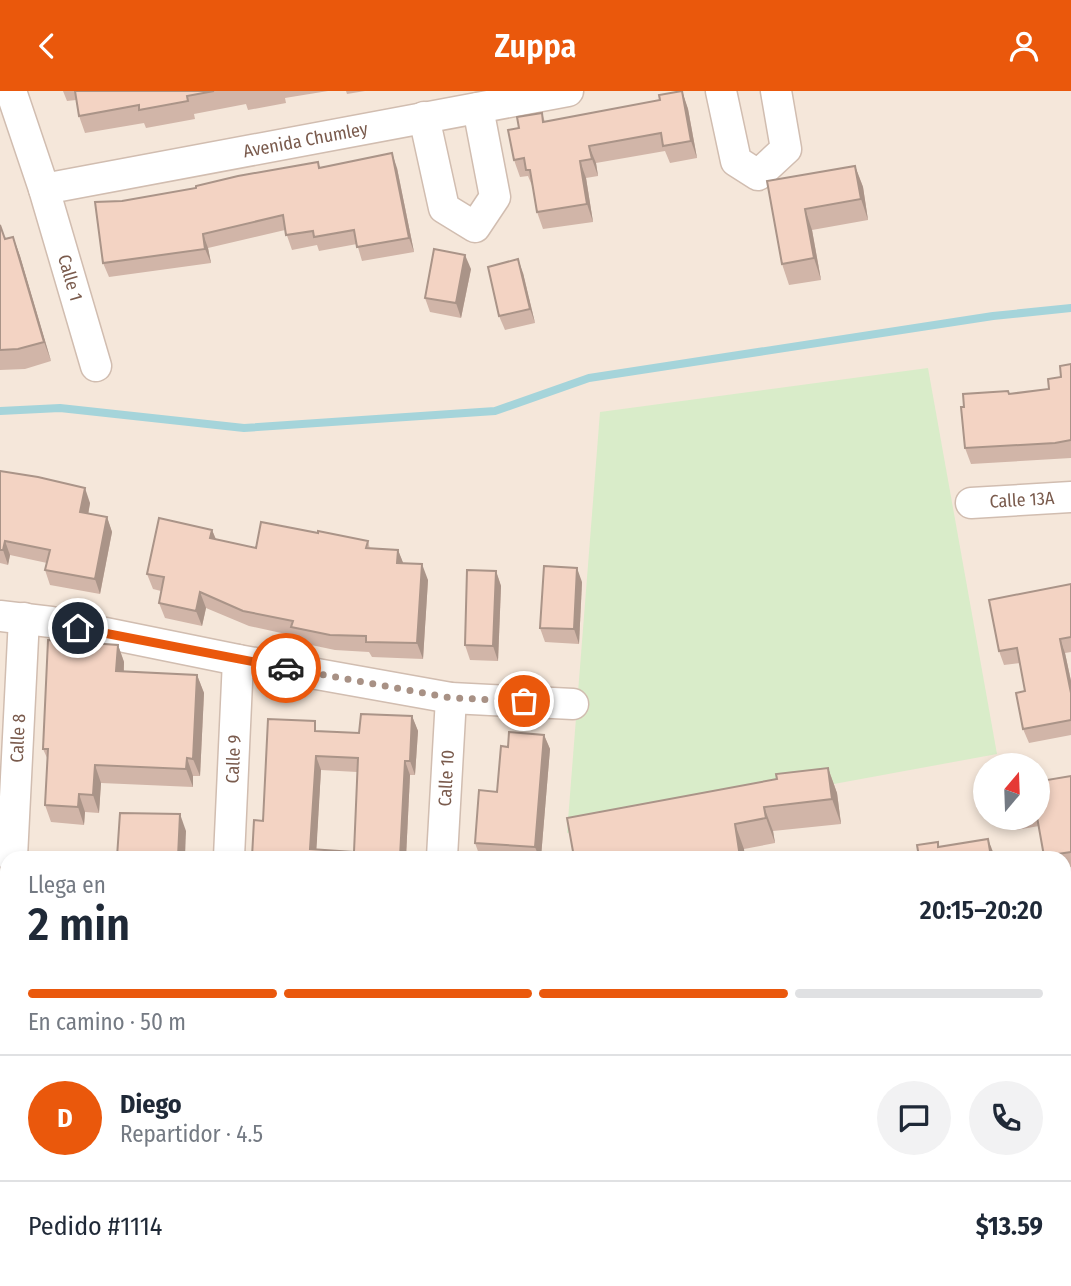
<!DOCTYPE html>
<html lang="es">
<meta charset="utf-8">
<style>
:root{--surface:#fff;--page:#f2f2f3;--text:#1f2937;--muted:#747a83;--line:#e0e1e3;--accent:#ea580c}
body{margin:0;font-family:"Fira Sans Condensed",sans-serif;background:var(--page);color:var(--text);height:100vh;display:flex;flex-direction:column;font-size:26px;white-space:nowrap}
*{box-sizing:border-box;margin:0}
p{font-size:23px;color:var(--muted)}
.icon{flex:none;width:38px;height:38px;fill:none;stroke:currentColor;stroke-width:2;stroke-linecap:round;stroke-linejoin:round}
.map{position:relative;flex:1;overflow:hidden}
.panel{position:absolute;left:0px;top:760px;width:1071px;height:436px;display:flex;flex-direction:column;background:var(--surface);border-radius:21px 21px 0 0;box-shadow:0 4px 10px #0003}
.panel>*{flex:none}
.needle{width:46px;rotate:19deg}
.controls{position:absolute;left:973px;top:662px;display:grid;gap:14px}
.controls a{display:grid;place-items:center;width:77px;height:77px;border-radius:50%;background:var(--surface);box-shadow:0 4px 10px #0003;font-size:35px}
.pin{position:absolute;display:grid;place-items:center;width:60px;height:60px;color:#fff;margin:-30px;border:4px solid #fff;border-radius:50%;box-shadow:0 2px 7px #0007}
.courier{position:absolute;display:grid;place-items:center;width:70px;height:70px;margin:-35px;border:5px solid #ea580c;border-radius:50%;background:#fff;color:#222;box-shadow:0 2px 9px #0007}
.head em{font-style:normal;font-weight:600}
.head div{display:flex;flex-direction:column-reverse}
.head{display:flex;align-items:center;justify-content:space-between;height:119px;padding:0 28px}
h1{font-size:46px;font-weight:600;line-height:52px}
.bar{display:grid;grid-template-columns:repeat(4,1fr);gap:10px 7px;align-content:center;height:84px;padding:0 28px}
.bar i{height:9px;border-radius:5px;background:var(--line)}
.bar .current{background:var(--accent)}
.bar p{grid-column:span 4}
.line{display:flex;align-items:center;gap:18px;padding:0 28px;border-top:2px solid var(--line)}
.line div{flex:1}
.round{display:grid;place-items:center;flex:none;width:74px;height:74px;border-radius:37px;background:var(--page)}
header{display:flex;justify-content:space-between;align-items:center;height:91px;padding:0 28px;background:var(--accent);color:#fff;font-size:32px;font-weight:600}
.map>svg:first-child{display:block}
.residential{fill:#f5e7da;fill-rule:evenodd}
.green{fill:#d9ecc9}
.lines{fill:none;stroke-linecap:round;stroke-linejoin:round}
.stream{stroke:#a5d4da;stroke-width:8}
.minor-casing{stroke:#d1bdb0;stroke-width:33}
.minor{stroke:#fff;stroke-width:30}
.wall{fill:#d1b5a8;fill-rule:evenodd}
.shaded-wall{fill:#aa9488}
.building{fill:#f3d3c3;stroke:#aa9488;stroke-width:2;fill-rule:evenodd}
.done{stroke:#a89185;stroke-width:7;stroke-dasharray:0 12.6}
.route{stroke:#ea580c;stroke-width:9}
.labels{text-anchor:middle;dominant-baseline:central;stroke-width:7;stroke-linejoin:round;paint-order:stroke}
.street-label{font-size:18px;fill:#7a5b4d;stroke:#fffaf3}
</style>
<header><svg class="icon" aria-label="back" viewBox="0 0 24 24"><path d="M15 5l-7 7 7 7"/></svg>Zuppa<svg class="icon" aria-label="person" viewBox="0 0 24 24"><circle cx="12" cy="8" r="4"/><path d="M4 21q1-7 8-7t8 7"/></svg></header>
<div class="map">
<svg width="1071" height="1195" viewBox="0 0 1071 1195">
<rect width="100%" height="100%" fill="#fdf5ec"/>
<path class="residential" d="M0,0h1071v1195h-1071zM985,674h53v52h-53zM7,766h1057v422h-1057z"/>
<path class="green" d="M928,277l69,386 -430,79 33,-421z"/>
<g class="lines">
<path class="stream" d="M0,320l60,-3 184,20 251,-17 94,-33 404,-62 78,-8"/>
<g class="minor-casing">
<g id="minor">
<path id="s1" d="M11,0l33,98 52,177"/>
<path d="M721,0l15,70 22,14 28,-26 -10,-58"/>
<path d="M424,26l20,91 31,19 20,-30 -17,-89"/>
<path id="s2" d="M44,98l524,-98"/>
<path id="s3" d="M971,412l100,-6"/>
<path d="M0,525l51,6 187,38 213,38 122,6"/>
<path id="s4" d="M12,766l12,-239"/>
<path id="s5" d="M229,766l9,-197"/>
<path id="s6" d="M442,766l9,-159"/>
<path d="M1064,874l7,-1"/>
<path d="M0,989l7,-125"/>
<path d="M877,1190l1,5"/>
<path d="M208,1195l1,-7"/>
<path d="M418,1195l1,-7"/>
</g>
</g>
<use href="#minor" class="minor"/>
</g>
<g class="wall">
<path d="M63,0h265l-43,7 1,5 -38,7 -2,-6 -52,10 1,5 -49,9 -2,-5 -59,10 -6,-17 -3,-16 -9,1z"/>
<path d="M346,0h19l-18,3z"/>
<path d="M682,0l6,18 9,49 -27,5 -5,-12 -69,12 2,13 -12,2 7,44 -50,7 -6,-17 -4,-24 -5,-12 -8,1 -6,-17 5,-32 23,-15 3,9 115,-22z"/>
<path d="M318,71l2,6h77l17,84 -52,9 -5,-17 -38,7 -2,-6 -25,5 -7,-20 -77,18 3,15 -102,14 -6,-14 19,-62 74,-13z"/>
<path d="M855,75l8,21 5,33 -56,10 9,50 -32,5 -7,-21 -15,-83z"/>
<path d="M0,133l5,15 8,-2 7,19 31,105 -26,8 -25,1z"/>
<path d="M471,178l-10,49 -31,-6 -5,-14z"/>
<path d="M523,182l12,50 -30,7 -6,-14z"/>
<path d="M1071,273v94l-100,6 -6,-16 -1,-41 46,-13 39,-5 12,-12z"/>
<path d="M0,380l90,32 -2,11 19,3 5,15 -12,62 -50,-9 -5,-15 2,-7 -37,-8 -2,10 -8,-2z"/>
<path d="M212,439l4,9 40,9 62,-15 50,8 2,8 28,1 5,13 25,17 -5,79 -51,-2 -3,-5 -34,-2 -38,-8 -2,-6 -46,-10 -43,-18 -4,18 -37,-8 -6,-15 2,-12 -8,-2 -6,-15z"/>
<path d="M496,480l5,15 -3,75 -28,-1 -5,-15z"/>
<path d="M582,491l-3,62 -34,-2 -5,-14z"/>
<path d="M1071,493v68l-6,1 6,28v54l-42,8 -6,-14 2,-38 -5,-28 -16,2 -5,-14z"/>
<path d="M118,554l6,17v9l73,4 7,18 -4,83h-7v11l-92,-4 -2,30 -14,-1 -1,13 -33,-3 -6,-17 3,-45 -5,-11z"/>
<path d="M412,625l6,15 -3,44h-5l-4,82h-154l67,-126 40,2zM321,679l36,2 -3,80 -38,-3z"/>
<path d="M544,644l6,14 -9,108h-61l-5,-14 22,-51 11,-45z"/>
<path d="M828,677l9,25 4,31 -68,7 2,12 -31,6 -170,8z"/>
<path d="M1071,685v91l-7,1v-11h-20l-5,-31 -23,4 -5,-13h27z"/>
<path d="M1071,895v86l-6,1 -1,-4v-81z"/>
<path d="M1064,1143l7,8v44h-165l-1,-7h159z"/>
</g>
<g class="shaded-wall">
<path d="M682,0l6,18 9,49 -6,-17z"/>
<path d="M589,55l7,17 2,13 -6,-17z"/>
<path d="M392,62l5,15 17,84 -5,-14z"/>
<path d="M580,70l6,17 7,44 -6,-18z"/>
<path d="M855,75l8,21 5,33 -7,-21z"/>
<path d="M805,118l7,21 9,50 -7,-22z"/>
<path d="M203,143l5,14 3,15 -6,-14z"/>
<path d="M13,146l7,19 31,105 -7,-19z"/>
<path d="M465,164l6,14 -10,49 -5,-15z"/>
<path d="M518,168l5,14 12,50 -5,-14z"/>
<path d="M85,397l5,15 -4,24 -6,-15z"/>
<path d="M107,426l5,15 -12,62 -5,-15z"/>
<path d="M212,439l6,15 -8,-7z"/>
<path d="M5,450l5,14 -2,10 -5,-15z"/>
<path d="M398,459l6,15 -7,-2z"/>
<path d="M422,473l6,16 -5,79 -6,-16z"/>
<path d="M577,477l5,14 -3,62 -5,-15z"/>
<path d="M496,480l5,15 -3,75 -5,-15z"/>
<path d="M200,501l6,16 -4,18 -6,-15z"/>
<path d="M1060,548l5,14 6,28v12z"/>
<path d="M118,554l6,17 -1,26 -7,-17z"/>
<path d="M197,584l7,18 -4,83 -7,-17z"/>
<path d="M412,625l6,15 -3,44 -5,-14z"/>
<path d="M544,644l6,14 -9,108h-2l-4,-10z"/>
<path d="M316,665l5,14 -5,87 -6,-8z"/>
<path d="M187,667l6,18v11l-7,-18z"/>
<path d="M405,670l5,14 -4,82h-6z"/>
<path d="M95,674l6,18 -2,30 -6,-18z"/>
<path d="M828,677l9,25 4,31 -9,-25z"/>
<path d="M79,703l6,18 -1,13 -6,-18z"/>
<path d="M764,716l9,24 2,12 -9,-25z"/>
<path d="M180,723l6,17 -1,26h-7z"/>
<path d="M735,733l9,25 1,8h-5z"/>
<path d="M988,748l7,18h-4z"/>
<path d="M168,1188h5l2,7h-7z"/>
<path d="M386,1188h7l-1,7h-7z"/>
</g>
<g class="building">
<path d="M75,0h139l-27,5 1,5 -49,9v-5l-60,11z"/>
<path d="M682,0l9,50 -28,5 -2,-13 -72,13 3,13 -12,2 7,43 -50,8 -7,-42h-4l-2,-12 -10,2 -6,-30 11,-2 -2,-11 25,-4 1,9 117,-22 -1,-5z"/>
<path d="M392,62l17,85 -52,9 -3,-17 -40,7 -1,-6 -27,4 -3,-20 -80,19 2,15 -102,14 -8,-61 27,-1 74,-13v-2l42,-10 80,-14 1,6z"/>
<path d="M855,75l6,33 -56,10 9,49 -32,6 -15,-83z"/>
<path d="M0,134l5,14 8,-2 31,105 -26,7 -18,1z"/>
<path d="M434,158l31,6 -9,48 -31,-5z"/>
<path d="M518,168l12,50 -31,7 -11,-49z"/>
<path d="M1071,273v76l-16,3 -90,5 -4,-41h3l-1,-13 45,-3 1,3 40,-5 -1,-10 13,-2 -1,-11z"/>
<path d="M0,380l38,6 47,11 -5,24 27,5 -12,62 -50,-9 5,-20 -45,-9 -2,9h-3z"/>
<path d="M159,427l53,12 -2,8 46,10 5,-26 57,11v-2l50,10 -2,7 32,2 -1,13 25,1 -5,79 -51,-1v-6l-36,-1 -39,-8 2,-6 -50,-10 -43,-19 -4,19 -37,-8 5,-26 -17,-3z"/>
<path d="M544,475l33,2 -3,61 -34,-1z"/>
<path d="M467,479l29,1 -3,75 -28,-1z"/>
<path d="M1071,493v53l-11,2 11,54v27l-48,9 -7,-36 9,-2 -8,-43 -18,3 -10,-51z"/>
<path d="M48,549l70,5 -2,26 81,4 -4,84 -6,-1 -1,11 -91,-4 -2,30 -14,-1 -1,13 -33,-2 3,-56h-5z"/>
<path d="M361,623l51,2 -2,45h-5l-5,96h-148l2,-37 9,1 5,-102 47,2v10l44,2zM316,665l42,2 -4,94 -44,-3z"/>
<path d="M509,641l35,3 -9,112 -60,-4 4,-53 18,2 4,-46 7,1z"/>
<path d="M828,677l4,31 -68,8 2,11 -31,6 5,33h-166l-7,-39 210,-39 -1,-5z"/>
<path d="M1071,685v76l-27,4 -7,-39 1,-33h3v-3z"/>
<path d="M120,722l60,1 -2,43h-61z"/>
<path d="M988,748l3,18h-72l-2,-12 21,-3v5z"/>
<path d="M1071,895v71l-7,1v-70z"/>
<path d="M1064,1143h4l3,16v18l-7,1z"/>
<rect x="15" y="1188" width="153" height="7"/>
<path d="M230,1188h156l-1,7h-155z"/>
<path d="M747,1188h8l2,7h-48z"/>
<path d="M801,1188h23l1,6 9,-2 1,3h-72z"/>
<path d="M905,1188h121l1,7h-121z"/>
</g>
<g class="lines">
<path class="done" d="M286,577l165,30 73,3"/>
<path class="route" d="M78,537l208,40"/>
</g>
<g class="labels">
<g class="street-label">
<text stroke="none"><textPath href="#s2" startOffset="266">Avenida Chumley</textPath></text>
<text stroke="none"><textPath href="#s1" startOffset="196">Calle 1</textPath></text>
<text stroke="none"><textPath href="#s3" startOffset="51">Calle 13A</textPath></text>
<text stroke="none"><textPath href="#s4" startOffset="119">Calle 8</textPath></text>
<text stroke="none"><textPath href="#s5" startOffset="98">Calle 9</textPath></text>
<text stroke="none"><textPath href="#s6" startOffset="79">Calle 10</textPath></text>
</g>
</g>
</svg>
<div class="controls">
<a><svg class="needle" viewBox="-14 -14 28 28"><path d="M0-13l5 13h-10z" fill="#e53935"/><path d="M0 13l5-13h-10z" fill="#747a83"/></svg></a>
</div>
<div class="pin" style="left:524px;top:610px;background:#ea580c"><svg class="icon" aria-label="bag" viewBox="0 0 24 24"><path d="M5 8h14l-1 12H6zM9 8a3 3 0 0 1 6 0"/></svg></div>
<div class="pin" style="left:78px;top:537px;background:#1f2937"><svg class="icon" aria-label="home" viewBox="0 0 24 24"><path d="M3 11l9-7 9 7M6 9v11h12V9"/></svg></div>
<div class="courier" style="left:286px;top:577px"><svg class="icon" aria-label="car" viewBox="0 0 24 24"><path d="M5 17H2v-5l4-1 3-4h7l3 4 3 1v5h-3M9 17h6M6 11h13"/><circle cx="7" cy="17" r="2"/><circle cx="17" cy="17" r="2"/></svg></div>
<section class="panel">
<div class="head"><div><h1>2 min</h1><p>Llega en</p></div><em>20:15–20:20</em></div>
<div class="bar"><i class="current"></i><i class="current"></i><i class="current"></i><i></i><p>En camino · 50 m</p></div>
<div class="line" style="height:126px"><b class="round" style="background:var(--accent);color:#fff">D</b><div><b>Diego</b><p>Repartidor · 4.5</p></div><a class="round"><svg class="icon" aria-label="chat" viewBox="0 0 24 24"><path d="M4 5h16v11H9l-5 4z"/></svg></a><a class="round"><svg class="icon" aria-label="phone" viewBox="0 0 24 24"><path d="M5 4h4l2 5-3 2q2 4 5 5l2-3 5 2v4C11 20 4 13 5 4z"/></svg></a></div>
<div class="line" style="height:91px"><div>Pedido #1114</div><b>$13.59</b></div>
</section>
</div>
